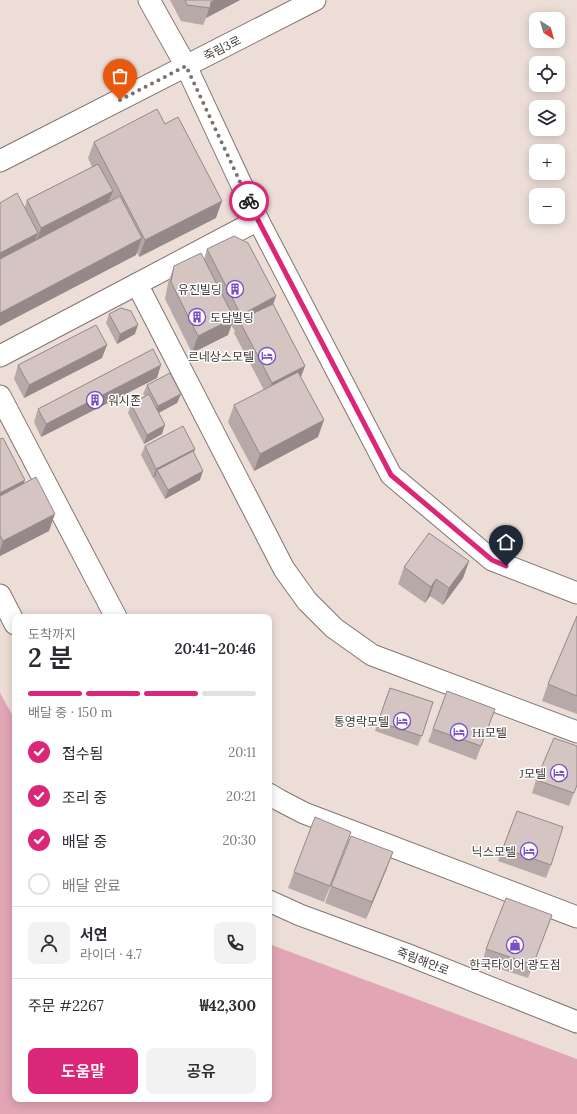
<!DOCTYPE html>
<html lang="ko">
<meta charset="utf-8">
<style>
:root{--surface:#fff;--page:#f2f2f3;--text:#2b2b33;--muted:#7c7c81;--line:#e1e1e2;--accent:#db2777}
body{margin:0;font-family:Lora,"Noto Sans KR",serif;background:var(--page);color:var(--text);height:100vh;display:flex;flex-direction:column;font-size:15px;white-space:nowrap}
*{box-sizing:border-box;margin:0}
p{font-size:13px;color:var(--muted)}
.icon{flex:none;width:22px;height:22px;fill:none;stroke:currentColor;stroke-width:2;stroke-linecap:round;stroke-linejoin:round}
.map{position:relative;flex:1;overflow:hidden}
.details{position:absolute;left:12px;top:614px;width:260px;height:488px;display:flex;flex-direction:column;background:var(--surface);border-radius:8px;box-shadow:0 2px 10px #0003}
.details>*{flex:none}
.needle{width:26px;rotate:143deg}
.buttons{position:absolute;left:529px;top:12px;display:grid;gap:8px}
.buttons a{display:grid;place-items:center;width:36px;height:36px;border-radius:8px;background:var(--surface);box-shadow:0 2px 10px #0003;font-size:20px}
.pin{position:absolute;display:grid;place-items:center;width:34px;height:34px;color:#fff;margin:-41px -17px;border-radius:50% 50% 50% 0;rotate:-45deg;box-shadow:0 0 4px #0007}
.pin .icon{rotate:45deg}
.courier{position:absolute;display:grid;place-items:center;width:40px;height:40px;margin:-20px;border:3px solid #db2777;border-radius:50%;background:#fff;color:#222;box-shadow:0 1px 5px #0007}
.head em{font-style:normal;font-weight:600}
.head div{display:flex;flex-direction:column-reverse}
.head{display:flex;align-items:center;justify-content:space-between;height:68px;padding:0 16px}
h1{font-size:26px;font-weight:600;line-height:30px}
.bar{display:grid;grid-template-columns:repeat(4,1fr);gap:6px 4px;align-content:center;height:48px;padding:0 16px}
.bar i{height:5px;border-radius:3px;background:var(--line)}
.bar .active{background:var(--accent)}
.bar p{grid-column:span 4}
.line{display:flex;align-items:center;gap:10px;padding:0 16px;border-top:1px solid var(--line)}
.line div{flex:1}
.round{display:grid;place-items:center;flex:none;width:42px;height:42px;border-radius:8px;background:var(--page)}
ol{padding:0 16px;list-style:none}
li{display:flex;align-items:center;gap:12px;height:44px}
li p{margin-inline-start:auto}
li .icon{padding:4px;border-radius:50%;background:var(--accent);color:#fff;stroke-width:4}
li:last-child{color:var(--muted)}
li i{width:22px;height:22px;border:2px solid var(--line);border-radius:50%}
.primary-button{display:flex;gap:8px;margin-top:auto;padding:8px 16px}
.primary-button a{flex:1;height:46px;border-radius:8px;background:var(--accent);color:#fff;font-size:16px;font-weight:600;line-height:46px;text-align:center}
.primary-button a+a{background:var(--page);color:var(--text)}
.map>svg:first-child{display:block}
.water{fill:#e2a5b3}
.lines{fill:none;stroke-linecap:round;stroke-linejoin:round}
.minor-casing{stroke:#81756f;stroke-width:23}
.minor{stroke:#fff;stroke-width:21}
.wall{fill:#b6a9a7}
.shaded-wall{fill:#948988}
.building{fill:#d4c4c2;stroke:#948988}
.done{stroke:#7b736e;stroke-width:4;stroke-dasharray:0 7.2}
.route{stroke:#db2777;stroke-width:5}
.labels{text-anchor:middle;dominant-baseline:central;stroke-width:3;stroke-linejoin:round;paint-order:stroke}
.street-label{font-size:12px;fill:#3e3936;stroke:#fff}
.poi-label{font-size:12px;fill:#3e3936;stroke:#fff;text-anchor:end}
</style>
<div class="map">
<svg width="577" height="1114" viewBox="0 0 577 1114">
<rect width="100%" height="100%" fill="#ecded7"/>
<path class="water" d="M0,693l15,27v379h254v-155l308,115v55h-577z"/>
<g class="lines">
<g class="minor-casing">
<g id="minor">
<path d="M149,0l37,66 72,154 133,255 101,85 85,33"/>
<path d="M0,161l315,-161"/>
<path d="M137,284l121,-64"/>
<path d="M0,356l137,-72 147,285 23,32 27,27 38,27 205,77"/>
<path d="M0,396l116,221"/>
<path d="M0,595l15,29"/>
<path d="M269,794l10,6 25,13 273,104"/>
<path d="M269,901l31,14 106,39 171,68"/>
</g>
</g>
<use href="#minor" class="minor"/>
</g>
<g class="wall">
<path d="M170,0h70l-34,18 -3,7 -22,-4z"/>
<path d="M94,142l122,76 -77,39 -2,-5 -1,3 -136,71v-123l25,4 2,-7 65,-33 -4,-9z"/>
<path d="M207,249l69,47 -3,8 32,62 -4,11 17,60 -64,34 -26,-49 6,-17 30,-15 -30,-57 1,-2 -4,-6 -3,10 -36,18 -27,-54 3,-16 6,-17 30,-7z"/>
<path d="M109,314l26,20 -18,10 -11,-21z"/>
<path d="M102,358l-78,40 -10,-19 4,-14z"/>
<path d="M157,378l-116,59 -7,-15 4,-13z"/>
<path d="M147,385l34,9 -4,9 -18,10 3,21 -18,10 -16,-31 3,-9 14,-8 -2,-2z"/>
<path d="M0,439l23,45 26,47 -49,25z"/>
<path d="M145,446l50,3 -2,4 7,27 -35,19 -11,-20 1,-2 -2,1 -12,-23z"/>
<path d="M469,561l-6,17 -20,27 -13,-9 -5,7 -27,-19 6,-17z"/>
<path d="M577,616v98l-35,-13 6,-17z"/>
<path d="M390,688l43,14 -15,44 -43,-15z"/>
<path d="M447,691l48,18 -19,51 -48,-18z"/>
<path d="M536,780l41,5 -8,21 -37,-13z"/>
<path d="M517,811l34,54 -5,13 -48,-17z"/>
<path d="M351,832l-27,70 -36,-14 6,-16z"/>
<path d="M387,868l-21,51 -41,-16 6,-17z"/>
<path d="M552,915l-24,63 -46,-15 4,-14z"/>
</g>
<g class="shaded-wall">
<path d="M215,0h25l-34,18 5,-16z"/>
<path d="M113,191l-7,17 -71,37 6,-17z"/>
<path d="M222,201l-6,17 -77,39 6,-17z"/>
<path d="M38,233l-6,16 -32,17v-13z"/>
<path d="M142,238l-6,17 -136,71v-13z"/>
<path d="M276,296l-6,17 -31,7 -4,11 6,-16z"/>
<path d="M234,318l-6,17 -36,18 6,-17z"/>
<path d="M138,325l-3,9 -18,10 3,-10z"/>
<path d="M107,345l-5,13 -78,40 5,-13z"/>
<path d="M161,365l-4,13 -116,59 5,-13z"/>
<path d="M305,366l-5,13 -33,17 5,-13z"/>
<path d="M181,394l-4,9 -23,12 4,-9z"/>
<path d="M324,420l-6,17 -64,34 6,-17z"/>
<path d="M165,425l-3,9 -18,10 3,-9z"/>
<path d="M195,449l-3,9 -35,12 -2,7 -2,1 3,-9z"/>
<path d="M203,471l-3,9 -35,19 3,-9z"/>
<path d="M25,480l-5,13 -20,10v-10z"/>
<path d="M55,514l-6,17 -49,25v-6l3,-9z"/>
<path d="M469,561l-6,17 -20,27 6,-17z"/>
<path d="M436,579l-6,17 -5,7 6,-16z"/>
<path d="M351,832l-6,16 -21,54 6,-16z"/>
<path d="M393,852l-6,16 -21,51 6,-17z"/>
</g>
<g class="building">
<path d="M185,0h30l-4,2 -1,6 -23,-3z"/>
<path d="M157,109l8,15 13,-7 44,84 -77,39 -51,-98z"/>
<path d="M98,164l15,27 -72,37 -14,-28z"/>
<path d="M17,193l21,40 -38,20v-50z"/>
<path d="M120,196l22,42 -142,75v-54z"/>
<path d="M234,236l14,7 28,53 -35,19 -34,-66z"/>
<path d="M201,253l33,65 -36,18 -27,-54 3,-16z"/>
<path d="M273,304l32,62 -33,17 -33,-63z"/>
<path d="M121,308l10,3 7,14 -18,9 -11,-20z"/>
<path d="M96,325l11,20 -78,40 -11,-20z"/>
<path d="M153,349l8,16 -115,59 -8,-15z"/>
<path d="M298,372l26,48 -64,34 -26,-49z"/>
<path d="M170,373l11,21 -23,12 -11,-21z"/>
<path d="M149,394l16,31 -18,10 -16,-31z"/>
<path d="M183,426l12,23 -39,20 -11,-23z"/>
<path d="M3,438l22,42 -25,13v-54z"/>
<path d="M193,451l10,20 -35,19 -11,-20z"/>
<path d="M36,477l19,37 -52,27 -3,-6v-39z"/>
<path d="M429,533l40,28 -20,27 -13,-9 -5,8 -27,-20z"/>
<path d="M577,616v80l-29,-12z"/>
<path d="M390,688l43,14 -11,34 -44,-14z"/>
<path d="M447,691l48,18 -14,37 -48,-17z"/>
<path d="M554,738l23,8v39l-3,8 -38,-13z"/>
<path d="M517,811l46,16 -12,38 -48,-17z"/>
<path d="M315,817l36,15 -21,54 -36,-14z"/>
<path d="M351,836l42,16 -21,50 -41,-16z"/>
<path d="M506,898l46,17 -19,50 -47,-16z"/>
</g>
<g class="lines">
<path class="done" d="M120,100l66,-34 63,135"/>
<path class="route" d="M249,201l9,19 133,255 101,85 14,6"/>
</g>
<defs>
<g id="building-ring" transform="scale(0.9)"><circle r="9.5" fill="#fff" stroke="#784ec6" stroke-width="1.5"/><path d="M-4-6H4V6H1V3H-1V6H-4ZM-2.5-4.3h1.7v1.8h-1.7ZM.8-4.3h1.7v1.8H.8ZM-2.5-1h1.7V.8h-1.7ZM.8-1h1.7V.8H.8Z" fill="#784ec6"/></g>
<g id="hotel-ring" transform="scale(0.9)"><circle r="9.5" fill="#fff" stroke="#784ec6" stroke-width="1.5"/><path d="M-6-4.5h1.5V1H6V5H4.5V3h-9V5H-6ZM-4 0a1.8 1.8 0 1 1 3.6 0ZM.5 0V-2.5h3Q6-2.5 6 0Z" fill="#784ec6"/></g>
<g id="shop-ring" transform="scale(0.9)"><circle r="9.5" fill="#fff" stroke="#784ec6" stroke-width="1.5"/><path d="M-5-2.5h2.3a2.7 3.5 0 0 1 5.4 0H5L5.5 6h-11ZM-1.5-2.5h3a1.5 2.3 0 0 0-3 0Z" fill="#784ec6"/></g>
</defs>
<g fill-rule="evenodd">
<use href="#building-ring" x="235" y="289"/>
<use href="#building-ring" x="197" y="317"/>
<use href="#hotel-ring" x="267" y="356"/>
<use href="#building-ring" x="95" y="400"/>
<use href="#hotel-ring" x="402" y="721"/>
<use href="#hotel-ring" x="459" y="732"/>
<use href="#hotel-ring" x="559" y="773"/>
<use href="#hotel-ring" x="529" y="851"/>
<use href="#shop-ring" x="515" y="945"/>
</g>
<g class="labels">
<g class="street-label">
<text transform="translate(222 48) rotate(-27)">죽림3로</text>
<text transform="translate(423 961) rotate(21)">죽림해안로</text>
</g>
<g class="poi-label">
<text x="222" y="289">유진빌딩</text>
<text x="210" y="317" text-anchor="start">도담빌딩</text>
<text x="254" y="356">르네상스모텔</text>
<text x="108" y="400" text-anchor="start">워시존</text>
<text x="389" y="721">통영락모텔</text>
<text x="472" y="732" text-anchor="start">Hi모텔</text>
<text x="546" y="773">J모텔</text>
<text x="516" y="851">닉스모텔</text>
<text x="515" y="964" text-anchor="middle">한국타이어 광도점</text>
</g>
</g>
</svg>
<div class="buttons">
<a><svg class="needle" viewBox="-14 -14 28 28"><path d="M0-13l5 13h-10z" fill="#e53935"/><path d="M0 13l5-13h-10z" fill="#7c7c81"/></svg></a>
<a><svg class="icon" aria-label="locate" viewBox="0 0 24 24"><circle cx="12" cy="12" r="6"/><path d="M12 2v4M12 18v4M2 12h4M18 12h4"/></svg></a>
<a><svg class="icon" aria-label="layers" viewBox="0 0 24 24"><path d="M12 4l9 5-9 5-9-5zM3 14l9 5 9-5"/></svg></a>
<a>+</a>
<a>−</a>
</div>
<div class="pin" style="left:120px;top:100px;background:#ea580c"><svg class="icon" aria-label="bag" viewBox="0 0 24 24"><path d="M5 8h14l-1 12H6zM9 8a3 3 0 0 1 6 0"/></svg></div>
<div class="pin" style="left:506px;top:566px;background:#1f2937"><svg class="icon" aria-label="home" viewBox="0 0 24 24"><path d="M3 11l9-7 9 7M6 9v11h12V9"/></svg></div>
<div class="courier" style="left:249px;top:201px"><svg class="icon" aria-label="bike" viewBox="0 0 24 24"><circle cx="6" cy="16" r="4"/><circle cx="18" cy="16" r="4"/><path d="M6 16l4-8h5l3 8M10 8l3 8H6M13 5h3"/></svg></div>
<section class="details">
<div class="head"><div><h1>2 분</h1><p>도착까지</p></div><em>20:41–20:46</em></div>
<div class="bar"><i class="active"></i><i class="active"></i><i class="active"></i><i></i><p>배달 중 · 150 m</p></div>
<ol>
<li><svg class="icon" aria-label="check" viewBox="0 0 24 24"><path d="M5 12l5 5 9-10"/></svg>접수됨<p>20:11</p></li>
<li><svg class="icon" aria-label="check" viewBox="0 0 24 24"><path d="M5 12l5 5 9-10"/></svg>조리 중<p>20:21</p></li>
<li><svg class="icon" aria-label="check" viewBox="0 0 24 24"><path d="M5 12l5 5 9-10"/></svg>배달 중<p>20:30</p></li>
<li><i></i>배달 완료</li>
</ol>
<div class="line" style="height:72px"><a class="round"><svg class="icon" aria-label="person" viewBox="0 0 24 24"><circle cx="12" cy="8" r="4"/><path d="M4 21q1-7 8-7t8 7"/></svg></a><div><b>서연</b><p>라이더 · 4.7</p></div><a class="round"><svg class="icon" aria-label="phone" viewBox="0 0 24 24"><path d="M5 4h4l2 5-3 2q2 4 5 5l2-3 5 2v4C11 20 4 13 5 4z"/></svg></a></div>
<div class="line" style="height:52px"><div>주문 #2267</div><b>₩42,300</b></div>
<div class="primary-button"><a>도움말</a><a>공유</a></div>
</section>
</div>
